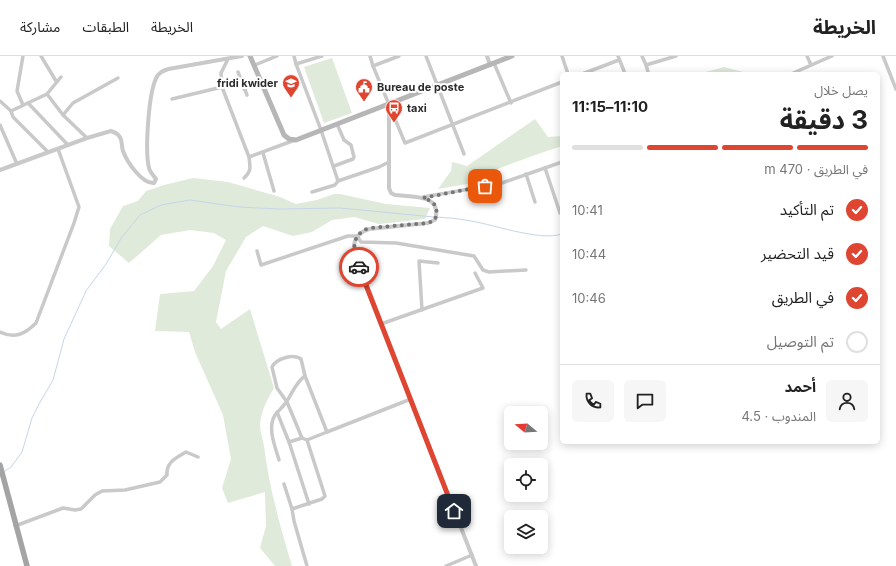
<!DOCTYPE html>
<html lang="ar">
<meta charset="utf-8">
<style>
:root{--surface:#fff;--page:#f6f6f6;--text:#222;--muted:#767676;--line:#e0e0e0;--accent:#df4632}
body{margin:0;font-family:Inter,"Noto Sans Arabic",sans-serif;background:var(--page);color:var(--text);direction:rtl;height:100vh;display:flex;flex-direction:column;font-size:15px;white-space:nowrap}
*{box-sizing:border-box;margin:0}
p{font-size:13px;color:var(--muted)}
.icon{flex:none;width:22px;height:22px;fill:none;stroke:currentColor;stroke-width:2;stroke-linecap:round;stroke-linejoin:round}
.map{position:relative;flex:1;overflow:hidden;direction:ltr}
.panel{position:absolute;left:560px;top:16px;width:320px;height:372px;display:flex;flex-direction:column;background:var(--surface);border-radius:6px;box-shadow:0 2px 10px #0003;direction:rtl}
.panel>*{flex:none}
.needle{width:26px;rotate:288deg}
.buttons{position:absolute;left:504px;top:350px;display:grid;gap:8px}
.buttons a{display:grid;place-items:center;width:44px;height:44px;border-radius:6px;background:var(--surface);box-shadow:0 2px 10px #0003;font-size:20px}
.pin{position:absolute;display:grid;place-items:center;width:34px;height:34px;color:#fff;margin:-17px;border-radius:8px;box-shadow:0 2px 6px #0006}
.courier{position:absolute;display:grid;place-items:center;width:40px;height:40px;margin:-20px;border:3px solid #df4632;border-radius:50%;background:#fff;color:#222;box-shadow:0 1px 5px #0007}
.head em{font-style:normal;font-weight:700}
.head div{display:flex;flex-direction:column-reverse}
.head{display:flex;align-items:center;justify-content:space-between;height:68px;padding:0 12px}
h1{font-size:26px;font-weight:700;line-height:30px}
.bar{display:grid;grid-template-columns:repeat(4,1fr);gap:6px 4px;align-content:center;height:48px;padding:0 12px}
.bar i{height:5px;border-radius:3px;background:var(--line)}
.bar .current{background:var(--accent)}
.bar p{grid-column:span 4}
.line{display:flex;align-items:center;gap:10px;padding:0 12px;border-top:1px solid var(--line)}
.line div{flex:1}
.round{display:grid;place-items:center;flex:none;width:42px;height:42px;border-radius:6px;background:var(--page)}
ol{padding:0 12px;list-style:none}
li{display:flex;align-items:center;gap:12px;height:44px}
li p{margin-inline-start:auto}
li .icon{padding:4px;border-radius:50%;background:var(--accent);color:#fff;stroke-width:4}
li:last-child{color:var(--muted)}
li i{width:22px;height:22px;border:2px solid var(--line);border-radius:50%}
header{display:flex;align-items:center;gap:24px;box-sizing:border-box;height:56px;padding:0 20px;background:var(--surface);border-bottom:1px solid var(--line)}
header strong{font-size:19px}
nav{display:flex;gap:22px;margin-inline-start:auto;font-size:14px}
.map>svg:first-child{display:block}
.green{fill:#dfeada}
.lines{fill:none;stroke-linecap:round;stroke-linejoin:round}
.stream{stroke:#c6d5e9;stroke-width:1}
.minor{stroke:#c9c9c9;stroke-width:3.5}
.tertiary{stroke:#c9c9c9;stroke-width:4}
.secondary{stroke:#b6b6b6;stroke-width:5}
.primary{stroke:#a4a4a4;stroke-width:5.5}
.done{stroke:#767676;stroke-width:4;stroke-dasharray:0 7.2}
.route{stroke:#df4632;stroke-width:5}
.labels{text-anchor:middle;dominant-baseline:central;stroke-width:4;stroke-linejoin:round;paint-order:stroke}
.poi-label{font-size:11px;font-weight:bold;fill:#2c2c2c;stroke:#fff;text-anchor:start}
</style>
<header>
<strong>الخريطة</strong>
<nav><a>الخريطة</a><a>الطبقات</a><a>مشاركة</a></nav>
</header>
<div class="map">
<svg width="896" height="510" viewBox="0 0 896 510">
<rect width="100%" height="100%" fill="#fff"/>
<g class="green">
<path d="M332,2l20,55 -28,10 -20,-56z"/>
<path d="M724,11l27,7h-53z"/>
<path d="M535,63l13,18 14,-1v10l-24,8 -65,24v5l-35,6 13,-18 1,-9 15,4z"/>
<path d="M193,122l35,4 52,15 16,7 21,-4 17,-6h6l46,10 44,4 -5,11 -46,5 -25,-7 -22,3 -20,12 -19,4 -30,-10 -17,11 -20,34 -10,51 5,7 29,-20 24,79c-7,12 -13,23 -14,37 0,7 3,14 4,21 5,41 16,80 28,120h-17l-15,-18 6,-22 -1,-34 -37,11 -6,-15 9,-29 -8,-44 -28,-63 -6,-20 -34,-1 5,-37 34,-3 19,-25 13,-26 -12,-7 -24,-3 -29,5 -32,28 -20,-17 1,-17 13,-23 15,-5 8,-10 18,-6z"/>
</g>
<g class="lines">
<g class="stream">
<path d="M437,161c9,1 18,1 28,3 25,3 74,22 97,14"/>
<path d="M5,415l6,-4 11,-15 10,-34 7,-14 14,-24 11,-41 22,-48 20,-27 16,-27 18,-22 21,-10 29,-5 49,7 40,2 61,-1 94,9"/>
</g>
<g class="minor">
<path d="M41,0l15,25"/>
<path d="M294,0l2,8 26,-8"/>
<path d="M370,0l3,10"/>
<path d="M399,0l-26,10 32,77 157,-61"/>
<path d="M426,0l38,98"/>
<path d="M562,0l6,18"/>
<path d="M618,0l6,15"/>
<path d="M642,0l4,9 30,-9"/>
<path d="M807,0l4,9"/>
<path d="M883,0l13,33"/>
<path d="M494,7l17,40"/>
<path d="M296,8l25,66 17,51 41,-14 10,-5"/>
<path d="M255,9l22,-9"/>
<path d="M646,9l2,7"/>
<path d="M238,16l9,23"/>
<path d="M582,18l37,-14"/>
<path d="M791,18l41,-18"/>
<path d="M222,31l27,70c1,10 3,14 -5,21"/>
<path d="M244,33l17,-8"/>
<path d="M47,38l16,21 24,23"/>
<path d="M172,43l50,-12 -1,-14 7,-14"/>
<path d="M0,45l11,10 2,6 35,35"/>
<path d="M28,47l40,42"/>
<path d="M23,49l-6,-14 6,-35"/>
<path d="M11,55l36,-17 14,-17"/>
<path d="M63,59l10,-12 45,-25"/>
<path d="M0,69l17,39"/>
<path d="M263,97l11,38"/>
<path d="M249,101l46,-17"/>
<path d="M334,110l19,-7 1,-2 -3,-12 -7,-5 -7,-16"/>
<path d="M545,112l15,45"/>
<path d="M526,118l9,28"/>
<path d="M312,136l23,-7 3,-4"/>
<path d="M423,141l76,-13 63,-22"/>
<path d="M257,195l4,14 87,-29h9l4,6 35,1 78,13 9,14 6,2 37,-2"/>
<path d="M422,254l-3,-49 19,2"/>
<path d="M381,268l102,-36 -8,-15"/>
<path d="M0,276c15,7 25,2 36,-9l38,-100 5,-16 -21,-58"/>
<path d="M305,320l-4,-17c-8,-6 -25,0 -29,8l5,21 10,14 15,36 5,2 20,-8"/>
<path d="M277,356l12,30 13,-4"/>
<path d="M307,384l18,56 -3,3 -30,10 2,12 13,45"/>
<path d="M289,386l20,62"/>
<path d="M279,404c-4,-14 -12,-32 -4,-45 4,-5 9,-9 12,-14 6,-9 9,-19 18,-25l22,56 84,-33"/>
<path d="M284,428l8,25"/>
<path d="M15,470l48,-18 12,2 6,-1 14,-14 7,-4 23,-1 35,-8 7,-7c-1,-13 9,-17 19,-23l12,5"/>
<path d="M446,510l26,-11"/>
</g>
<g class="tertiary">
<path d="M487,0l3,9"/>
<path d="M389,48v84l2,5 4,2c17,2 48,-1 40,25l-7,3 -59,6c-15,5 -17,15 -14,29l121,308"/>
<path d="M0,114l87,-32 24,-7c3,1 6,2 8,5 4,4 2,10 4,15 4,11 19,33 31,32l2,-4c-3,-4 -6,-7 -7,-11 -4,-16 -1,-79 9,-93 4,-5 10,-6 16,-7l68,-12"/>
</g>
<path class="secondary" d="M250,0l34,79 5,4 7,1 216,-84"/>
<path class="primary" d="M0,409l27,101"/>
</g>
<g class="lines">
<path class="done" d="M359,211c-6,-16 -9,-32 10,-39l59,-5 7,-3c4,-14 0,-18 -12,-22l62,-12"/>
<path class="route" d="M359,211l95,244"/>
</g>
<defs>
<g id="school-pin" transform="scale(0.9)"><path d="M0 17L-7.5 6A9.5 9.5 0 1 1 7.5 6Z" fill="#df4632" stroke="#fff"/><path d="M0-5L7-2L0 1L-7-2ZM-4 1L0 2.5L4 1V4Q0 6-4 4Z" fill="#fff"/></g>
<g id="civic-pin" transform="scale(0.9)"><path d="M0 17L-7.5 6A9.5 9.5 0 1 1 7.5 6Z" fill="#df4632" stroke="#fff"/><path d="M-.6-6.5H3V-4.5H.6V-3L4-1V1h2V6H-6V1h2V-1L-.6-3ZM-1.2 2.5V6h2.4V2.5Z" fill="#fff"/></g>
<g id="bus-pin" transform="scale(0.9)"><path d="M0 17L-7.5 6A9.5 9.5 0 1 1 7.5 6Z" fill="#df4632" stroke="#fff"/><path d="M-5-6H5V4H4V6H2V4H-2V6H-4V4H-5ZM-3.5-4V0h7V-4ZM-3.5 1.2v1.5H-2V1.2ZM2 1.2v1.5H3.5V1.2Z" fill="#fff"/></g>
</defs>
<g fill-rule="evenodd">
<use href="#school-pin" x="291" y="27"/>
<use href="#civic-pin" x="364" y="31"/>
<use href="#bus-pin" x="394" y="52"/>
</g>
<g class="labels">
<g class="poi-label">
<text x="278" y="27" text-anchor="end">fridi kwider</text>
<text x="377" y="31">Bureau de poste</text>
<text x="407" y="52">taxi</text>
</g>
</g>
</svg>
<div class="buttons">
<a><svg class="needle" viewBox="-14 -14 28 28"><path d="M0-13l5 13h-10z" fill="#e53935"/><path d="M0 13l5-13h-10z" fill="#767676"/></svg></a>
<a><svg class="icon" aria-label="locate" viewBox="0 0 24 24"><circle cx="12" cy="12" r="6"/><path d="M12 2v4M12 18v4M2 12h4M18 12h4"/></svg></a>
<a><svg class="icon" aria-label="layers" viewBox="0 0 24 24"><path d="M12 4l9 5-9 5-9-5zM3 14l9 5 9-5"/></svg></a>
</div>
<div class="pin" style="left:485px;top:130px;background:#ea580c"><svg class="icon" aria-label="bag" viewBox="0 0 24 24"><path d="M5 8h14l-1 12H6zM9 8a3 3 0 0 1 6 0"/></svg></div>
<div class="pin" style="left:454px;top:455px;background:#1f2937"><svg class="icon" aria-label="home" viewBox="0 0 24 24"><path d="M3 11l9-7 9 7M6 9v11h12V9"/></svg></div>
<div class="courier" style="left:359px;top:211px"><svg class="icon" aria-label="car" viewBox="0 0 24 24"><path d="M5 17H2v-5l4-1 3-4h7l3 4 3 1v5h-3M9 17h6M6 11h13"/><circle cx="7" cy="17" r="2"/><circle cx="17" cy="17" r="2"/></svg></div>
<section class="panel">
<div class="head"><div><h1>3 دقيقة</h1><p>يصل خلال</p></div><em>11:10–11:15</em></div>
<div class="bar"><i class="current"></i><i class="current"></i><i class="current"></i><i></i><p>في الطريق · 470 m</p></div>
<ol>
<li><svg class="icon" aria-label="check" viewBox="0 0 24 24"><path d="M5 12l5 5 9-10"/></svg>تم التأكيد<p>10:41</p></li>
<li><svg class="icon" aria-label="check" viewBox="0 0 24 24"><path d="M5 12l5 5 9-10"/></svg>قيد التحضير<p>10:44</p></li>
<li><svg class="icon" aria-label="check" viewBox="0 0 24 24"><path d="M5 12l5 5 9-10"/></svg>في الطريق<p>10:46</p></li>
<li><i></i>تم التوصيل</li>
</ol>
<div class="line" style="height:72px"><a class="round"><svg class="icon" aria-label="person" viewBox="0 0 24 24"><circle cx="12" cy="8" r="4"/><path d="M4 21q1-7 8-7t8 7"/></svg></a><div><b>أحمد</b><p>المندوب · 4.5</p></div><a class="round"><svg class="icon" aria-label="chat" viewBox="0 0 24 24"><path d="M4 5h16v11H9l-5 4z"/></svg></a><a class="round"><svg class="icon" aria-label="phone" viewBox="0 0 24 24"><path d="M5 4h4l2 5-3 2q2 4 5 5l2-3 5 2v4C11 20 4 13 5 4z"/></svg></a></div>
</section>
</div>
